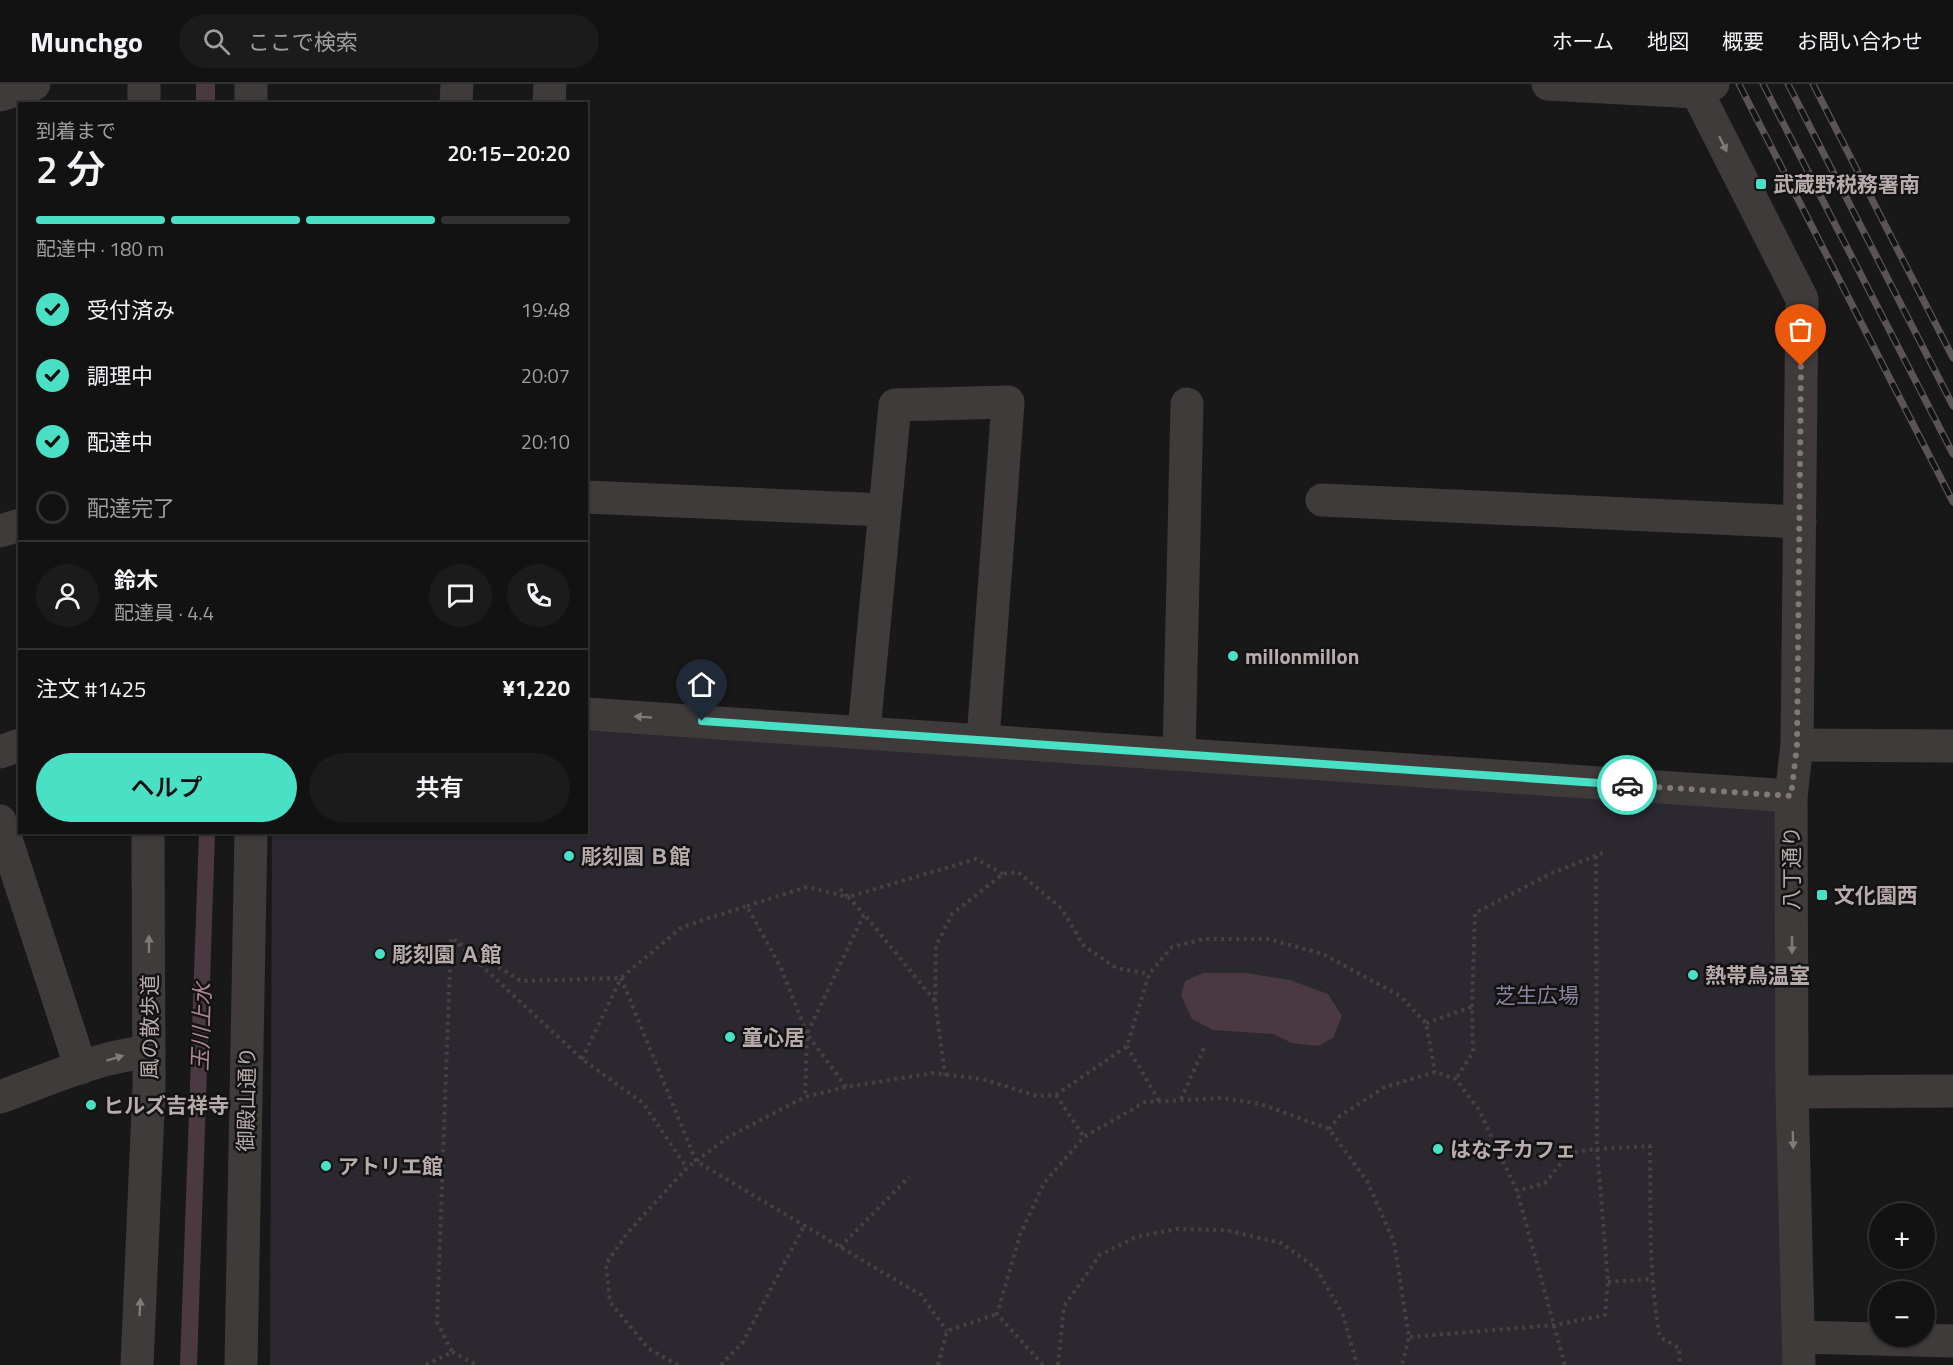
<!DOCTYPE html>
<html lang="ja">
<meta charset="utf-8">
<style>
:root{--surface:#131212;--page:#1c1b1b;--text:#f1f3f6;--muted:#9d9e9f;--line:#323232;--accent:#4ae0c5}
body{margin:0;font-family:"Titillium Web","Noto Sans JP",sans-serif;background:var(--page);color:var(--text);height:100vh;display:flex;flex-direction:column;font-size:22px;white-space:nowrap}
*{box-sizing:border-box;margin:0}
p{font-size:20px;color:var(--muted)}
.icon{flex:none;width:33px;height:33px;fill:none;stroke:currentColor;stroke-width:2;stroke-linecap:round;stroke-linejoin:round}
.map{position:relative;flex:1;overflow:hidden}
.panel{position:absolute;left:18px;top:18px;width:570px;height:732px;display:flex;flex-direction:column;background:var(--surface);border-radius:0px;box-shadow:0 2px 4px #0004,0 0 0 2px var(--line)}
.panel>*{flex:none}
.buttons{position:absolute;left:1869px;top:1119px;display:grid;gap:12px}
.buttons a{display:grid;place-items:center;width:66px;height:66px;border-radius:50%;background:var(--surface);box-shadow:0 2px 4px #0004,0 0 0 2px var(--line);font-size:30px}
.pin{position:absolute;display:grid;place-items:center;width:51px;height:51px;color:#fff;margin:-62px -26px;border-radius:50% 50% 50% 0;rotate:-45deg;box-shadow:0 0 6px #0007}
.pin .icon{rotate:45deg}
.courier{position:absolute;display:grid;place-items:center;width:60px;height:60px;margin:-30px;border:4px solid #4ae0c5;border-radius:50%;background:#fff;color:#222;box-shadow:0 2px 8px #0007}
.overview em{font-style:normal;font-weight:600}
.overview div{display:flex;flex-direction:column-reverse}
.overview{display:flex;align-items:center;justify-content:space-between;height:102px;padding:0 18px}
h1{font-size:39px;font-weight:600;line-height:45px}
.bar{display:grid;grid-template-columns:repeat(4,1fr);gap:9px 6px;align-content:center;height:72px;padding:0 18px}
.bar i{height:8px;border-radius:4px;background:var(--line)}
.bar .on{background:var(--accent)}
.bar p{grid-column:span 4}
.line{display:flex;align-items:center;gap:15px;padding:0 18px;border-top:2px solid var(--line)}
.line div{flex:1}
.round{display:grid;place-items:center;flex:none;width:63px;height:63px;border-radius:32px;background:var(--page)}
ol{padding:0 18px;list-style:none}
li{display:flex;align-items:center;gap:18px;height:66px}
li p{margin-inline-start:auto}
li .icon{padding:6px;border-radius:50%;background:var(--accent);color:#111;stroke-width:4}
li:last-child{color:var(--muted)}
li i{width:33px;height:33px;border:3px solid var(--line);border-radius:50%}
.button{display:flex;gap:12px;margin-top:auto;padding:12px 18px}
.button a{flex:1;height:69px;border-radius:36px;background:var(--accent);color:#111;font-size:24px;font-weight:600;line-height:69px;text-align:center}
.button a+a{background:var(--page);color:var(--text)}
header{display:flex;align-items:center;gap:36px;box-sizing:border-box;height:84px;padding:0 30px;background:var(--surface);border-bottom:2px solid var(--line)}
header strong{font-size:28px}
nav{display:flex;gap:33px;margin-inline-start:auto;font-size:21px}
.search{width:420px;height:54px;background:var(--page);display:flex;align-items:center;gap:15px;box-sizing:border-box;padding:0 21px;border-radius:33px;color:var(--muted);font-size:22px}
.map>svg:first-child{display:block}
.green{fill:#2b2830}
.water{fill:#4a3940}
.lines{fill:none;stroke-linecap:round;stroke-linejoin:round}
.path{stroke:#474142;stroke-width:4;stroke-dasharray:3 4.5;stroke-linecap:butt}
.minor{stroke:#403b3b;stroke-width:33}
.rail-casing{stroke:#5b5455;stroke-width:7}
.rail{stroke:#141313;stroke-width:4.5;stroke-dasharray:14;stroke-linecap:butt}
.oneway{fill:#82797a}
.done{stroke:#807879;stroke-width:6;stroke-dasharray:0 10.8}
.route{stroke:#4ae0c5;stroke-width:8}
.poi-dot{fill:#4ae0c5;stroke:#141313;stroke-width:2}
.labels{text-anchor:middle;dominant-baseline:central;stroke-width:5;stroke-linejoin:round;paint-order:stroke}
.poi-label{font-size:21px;font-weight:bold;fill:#b8abad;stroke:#141313;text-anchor:start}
.street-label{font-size:21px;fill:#b8abad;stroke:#141313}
.park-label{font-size:21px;fill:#8b84a1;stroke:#141313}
.water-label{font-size:22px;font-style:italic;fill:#af8695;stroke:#141313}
</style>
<header>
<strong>Munchgo</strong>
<div class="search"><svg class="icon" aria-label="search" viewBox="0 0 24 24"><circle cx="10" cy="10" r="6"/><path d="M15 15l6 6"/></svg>ここで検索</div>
<nav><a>ホーム</a><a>地図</a><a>概要</a><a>お問い合わせ</a></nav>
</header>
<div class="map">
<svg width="1953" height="1281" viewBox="0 0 1953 1281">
<rect width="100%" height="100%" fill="#191818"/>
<path class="green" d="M587,647l1189,77 17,557h-1523l2,-532 314,-1z"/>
<g class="water">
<rect x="196" y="0" width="19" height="19"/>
<path d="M199,749h16l-18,532h-17z"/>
<path d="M1203,889h43l44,7 38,14 14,22 -9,22 -15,8 -26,-3 -19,-9 -60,-4 -21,-11 -11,-24 4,-14z"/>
</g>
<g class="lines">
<g class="path">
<path d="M1596,772l1,293 53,-3c1,64 -2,129 10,191l19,11 1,17"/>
<path d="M840,805l8,8 128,-38 27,15"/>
<path d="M747,822l60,-19 41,10 16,17"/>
<path d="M458,860l124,115 61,44 44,65"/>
<path d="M621,894l75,183 225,134 26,36"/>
<path d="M1472,923l3,-94 75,-39 55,-22"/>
<path d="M1426,939l46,-16 1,45 -17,27"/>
<path d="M1127,962l32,55"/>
<path d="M582,975l39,-81"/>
<path d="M947,991l-2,-1 -10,-73 1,-55 16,-32 51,-40 15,-2 44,37 21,36 33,23 33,6"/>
<path d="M846,1003l-39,-53 57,-120 71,87"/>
<path d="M1056,1011l28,42"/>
<path d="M1181,1015l23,-51"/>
<path d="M1329,1045l11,-13 45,-29 50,-15 21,7 23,31 38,81 48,174"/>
<path d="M840,1163l69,-70"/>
<path d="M1608,1198l44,-3"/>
<path d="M1410,1253l145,-12 50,-10 3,-33 -11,-133 -28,4 -24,30 -28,8"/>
<path d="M452,1268l25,13"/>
<path d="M426,1281l26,-13 -15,-30 14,-384 70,43 100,-3 61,-51 65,-21 34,62 26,66 -2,63"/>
<path d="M678,1281l-29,-16 -39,-47 -4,-38 22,-32 59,-64 41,-31 77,-40 41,-10 88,-14 48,6 55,17 19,-1 71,-49 22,-72 23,-27 31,-8h65l55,15 77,42 26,27 9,49"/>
<path d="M721,1281l22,-23 61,-116"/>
<path d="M938,1281l9,-34 50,-17"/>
<path d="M1043,1281l-46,-51 23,-79 24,-52 40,-46 61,-35 77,-4 39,6 68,25 38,52 27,61 15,95 -7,28"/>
<path d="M1058,1281l6,-59 36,-51 36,-18 41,-8 49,1 55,13 35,25 27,47 14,50"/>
</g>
<g class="minor">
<path d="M144,0v20"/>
<path d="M251,0v20"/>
<path d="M1548,0l149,8 16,-8"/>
<path d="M1693,0l109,215 -5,446 -6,51 1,296 7,273"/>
<path d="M0,11l34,-11"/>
<path d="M456,20l1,-20"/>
<path d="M549,20l1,-20"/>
<path d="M586,413l298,13"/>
<path d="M1322,416l478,22"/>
<path d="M0,447l20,-6"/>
<path d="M586,630l1205,82"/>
<path d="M864,647l31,-326 113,-3 -25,337"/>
<path d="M1797,661l156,1"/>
<path d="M0,668l20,-7"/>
<path d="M1179,670l8,-350"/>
<path d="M0,737l81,247"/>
<path d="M1792,1008l161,-1"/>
<path d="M0,1013c48,-17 98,-41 149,-45"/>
<path d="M1799,1253l154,4"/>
<path d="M137,1281l12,-278 -1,-255"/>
<path d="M241,1281l10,-533"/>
</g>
<g class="rail-casing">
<g id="rail">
<path d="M1739,0l214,418"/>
<path d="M1763,0l190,370"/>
<path d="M1788,0l165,322"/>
<path d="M1813,0l140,274"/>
</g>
</g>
<use href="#rail" class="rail"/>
</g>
<defs><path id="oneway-solid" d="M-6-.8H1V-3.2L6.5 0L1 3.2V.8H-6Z" transform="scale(1.5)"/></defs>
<g class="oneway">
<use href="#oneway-solid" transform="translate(1723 60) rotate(64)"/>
<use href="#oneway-solid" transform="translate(643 633) rotate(-176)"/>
<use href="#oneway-solid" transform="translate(149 860) rotate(-90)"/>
<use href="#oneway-solid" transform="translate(1792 861) rotate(90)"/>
<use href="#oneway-solid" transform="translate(115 974) rotate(-17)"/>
<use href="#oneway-solid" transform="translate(1793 1056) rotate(88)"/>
<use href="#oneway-solid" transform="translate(140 1223) rotate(-87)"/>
</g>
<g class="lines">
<path class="done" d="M1627,701l164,11 6,-51 4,-379"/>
<path class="route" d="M702,637l925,64"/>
</g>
<g class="poi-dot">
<rect x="1755" y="94" width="12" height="12" rx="3"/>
<circle cx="1233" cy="572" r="6"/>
<circle cx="569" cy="772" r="6"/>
<rect x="1816" y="805" width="12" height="12" rx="3"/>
<circle cx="380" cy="870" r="6"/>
<circle cx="1693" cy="891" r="6"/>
<circle cx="730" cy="953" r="6"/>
<circle cx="91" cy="1021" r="6"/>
<circle cx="1438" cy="1065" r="6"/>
<circle cx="326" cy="1082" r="6"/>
</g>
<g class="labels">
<g class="poi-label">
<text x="1773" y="100">武蔵野税務署南</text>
<text x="1245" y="572">millonmillon</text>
<text x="581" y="772">彫刻園 Ｂ館</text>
<text x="1834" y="811">文化園西</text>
<text x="392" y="870">彫刻園 Ａ館</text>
<text x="1705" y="891">熱帯鳥温室</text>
<text x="742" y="953">童心居</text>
<text x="103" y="1021">ヒルズ吉祥寺</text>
<text x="1450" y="1065">はな子カフェ</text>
<text x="338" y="1082">アトリエ館</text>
</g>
<g class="street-label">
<text transform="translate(1791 784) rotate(-90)">八丁通り</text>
<text transform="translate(149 943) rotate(-90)">風の散歩道</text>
<text transform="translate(246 1015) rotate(-89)">御殿山通り</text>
</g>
<g class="park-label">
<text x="1537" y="911">芝生広場</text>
</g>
<g class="water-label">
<text transform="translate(201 943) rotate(-88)">玉川上水</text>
</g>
</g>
</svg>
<div class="buttons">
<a>+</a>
<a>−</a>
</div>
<div class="pin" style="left:1801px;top:282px;background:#ea580c"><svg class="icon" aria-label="bag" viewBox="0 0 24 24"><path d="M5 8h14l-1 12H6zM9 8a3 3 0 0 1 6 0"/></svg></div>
<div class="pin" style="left:702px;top:637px;background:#1f2937"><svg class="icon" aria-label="home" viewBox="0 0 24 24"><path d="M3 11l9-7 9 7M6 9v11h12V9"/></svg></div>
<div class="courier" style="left:1627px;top:701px"><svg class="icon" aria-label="car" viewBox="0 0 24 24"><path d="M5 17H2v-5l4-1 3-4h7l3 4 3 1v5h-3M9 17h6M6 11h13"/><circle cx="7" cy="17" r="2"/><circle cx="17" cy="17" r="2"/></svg></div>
<section class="panel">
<div class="overview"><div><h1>2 分</h1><p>到着まで</p></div><em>20:15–20:20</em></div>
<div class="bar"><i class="on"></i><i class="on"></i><i class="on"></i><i></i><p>配達中 · 180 m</p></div>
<ol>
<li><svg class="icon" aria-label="check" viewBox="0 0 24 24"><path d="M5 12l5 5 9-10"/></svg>受付済み<p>19:48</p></li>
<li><svg class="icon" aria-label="check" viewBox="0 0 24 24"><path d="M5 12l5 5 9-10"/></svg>調理中<p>20:07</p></li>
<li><svg class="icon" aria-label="check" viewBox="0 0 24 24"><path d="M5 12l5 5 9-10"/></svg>配達中<p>20:10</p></li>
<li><i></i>配達完了</li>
</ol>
<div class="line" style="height:108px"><a class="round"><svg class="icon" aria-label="person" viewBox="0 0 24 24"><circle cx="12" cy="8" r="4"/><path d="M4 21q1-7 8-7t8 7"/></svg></a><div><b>鈴木</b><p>配達員 · 4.4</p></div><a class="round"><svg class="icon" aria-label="chat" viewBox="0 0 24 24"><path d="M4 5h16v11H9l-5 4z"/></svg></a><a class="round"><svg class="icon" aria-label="phone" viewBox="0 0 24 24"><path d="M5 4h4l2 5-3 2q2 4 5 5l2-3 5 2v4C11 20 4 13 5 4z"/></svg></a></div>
<div class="line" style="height:78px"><div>注文 #1425</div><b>¥1,220</b></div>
<div class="button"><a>ヘルプ</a><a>共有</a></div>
</section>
</div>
